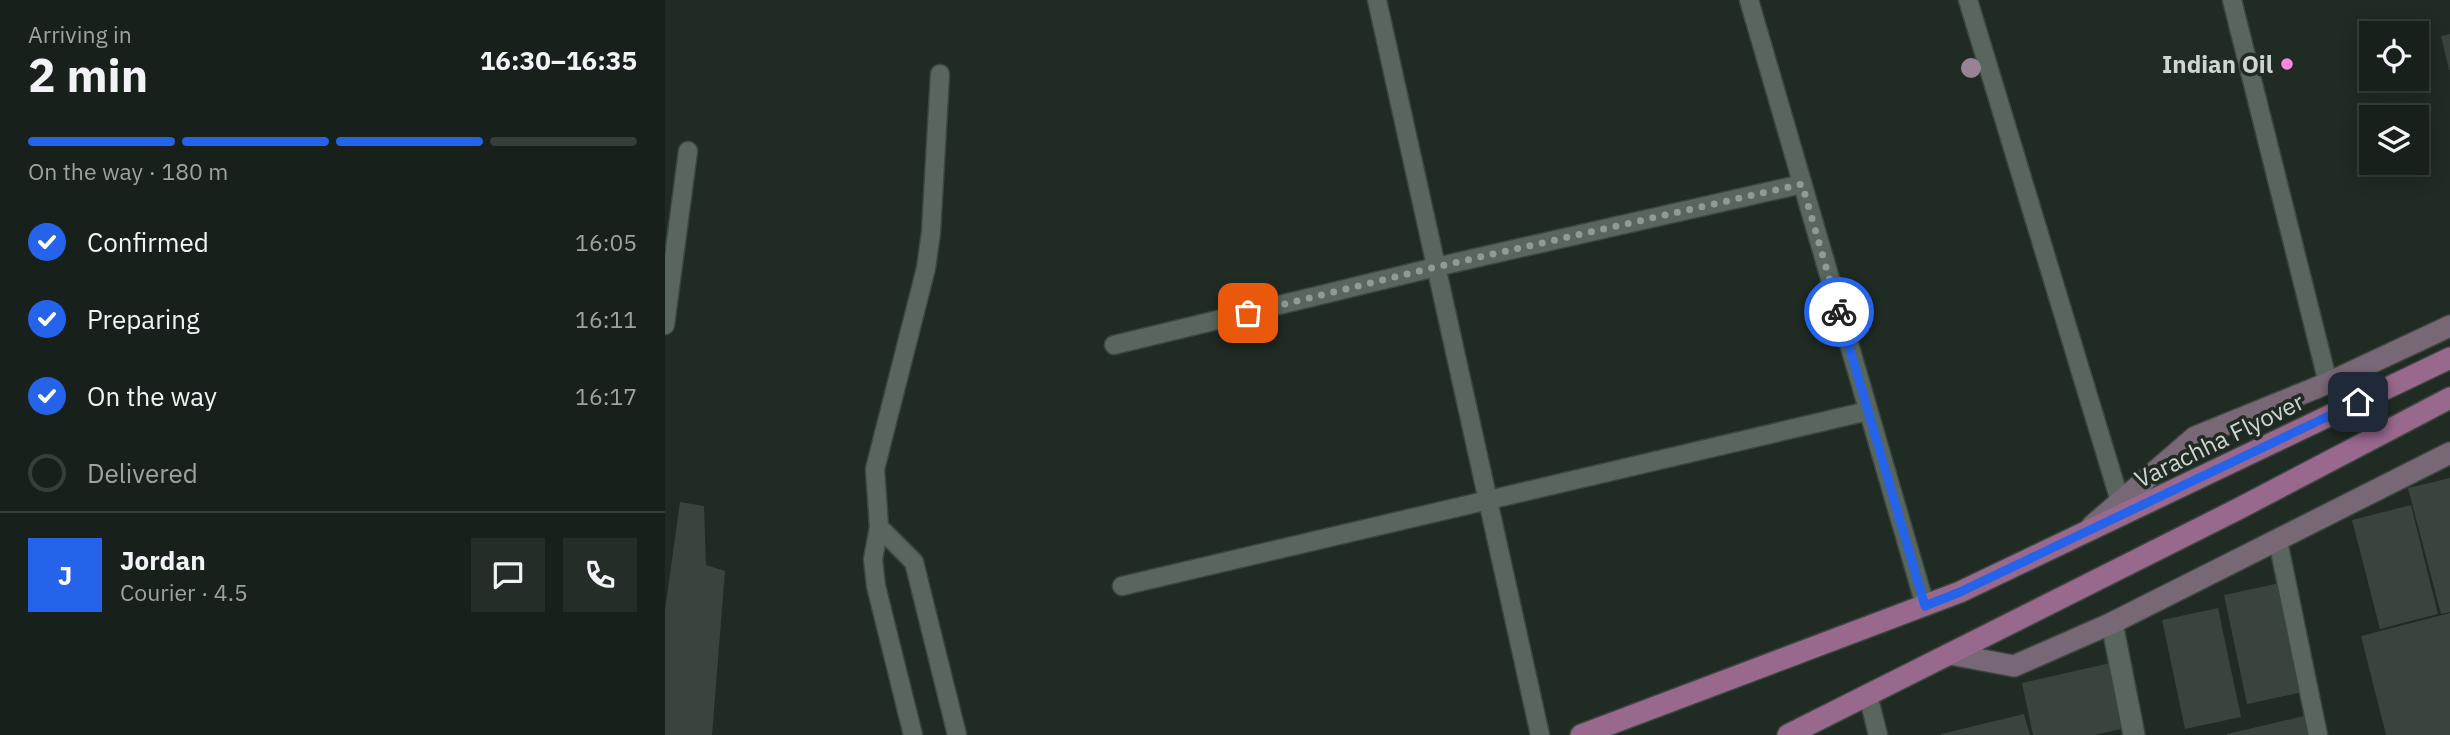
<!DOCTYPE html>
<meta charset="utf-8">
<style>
:root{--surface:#17201a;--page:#242d27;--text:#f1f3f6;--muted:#9ea3a2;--line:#363e39;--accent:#2563eb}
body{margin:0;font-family:"IBM Plex Sans",sans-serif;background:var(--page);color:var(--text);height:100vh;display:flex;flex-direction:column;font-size:26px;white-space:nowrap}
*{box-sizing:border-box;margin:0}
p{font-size:23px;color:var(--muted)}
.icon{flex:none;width:38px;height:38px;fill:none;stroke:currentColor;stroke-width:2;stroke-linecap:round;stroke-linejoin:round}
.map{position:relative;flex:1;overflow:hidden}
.panel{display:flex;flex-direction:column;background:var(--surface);width:665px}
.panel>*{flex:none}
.fabs{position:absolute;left:1694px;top:21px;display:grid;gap:14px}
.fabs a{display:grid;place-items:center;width:70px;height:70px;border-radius:0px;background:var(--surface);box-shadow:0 4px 18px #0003,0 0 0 2px var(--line);font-size:35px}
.pin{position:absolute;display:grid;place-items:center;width:60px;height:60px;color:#fff;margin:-30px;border-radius:14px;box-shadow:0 4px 10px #0006}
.courier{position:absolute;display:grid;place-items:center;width:70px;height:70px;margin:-35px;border:5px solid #2563eb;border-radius:50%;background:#fff;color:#222;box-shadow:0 2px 9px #0007}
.head em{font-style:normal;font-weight:700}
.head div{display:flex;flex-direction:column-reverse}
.head{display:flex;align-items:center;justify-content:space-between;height:119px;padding:0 28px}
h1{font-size:46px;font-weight:700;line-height:52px}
.bar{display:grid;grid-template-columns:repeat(4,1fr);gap:10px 7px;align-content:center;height:84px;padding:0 28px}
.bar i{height:9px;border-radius:5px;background:var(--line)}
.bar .selected{background:var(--accent)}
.bar p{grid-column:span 4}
.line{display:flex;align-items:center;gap:18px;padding:0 28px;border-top:2px solid var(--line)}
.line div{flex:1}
.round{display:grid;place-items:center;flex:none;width:74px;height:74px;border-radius:0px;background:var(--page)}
ol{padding:0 28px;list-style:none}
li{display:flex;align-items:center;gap:21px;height:77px}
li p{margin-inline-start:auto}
li .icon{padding:7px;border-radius:50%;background:var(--accent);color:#fff;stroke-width:4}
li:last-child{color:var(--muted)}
li i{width:38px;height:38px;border:4px solid var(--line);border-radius:50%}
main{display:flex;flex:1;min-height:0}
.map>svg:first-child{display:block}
.building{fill:#38443c}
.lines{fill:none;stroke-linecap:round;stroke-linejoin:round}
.lane-casing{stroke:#3c4640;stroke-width:21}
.street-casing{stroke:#3c4640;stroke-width:24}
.secondary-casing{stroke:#3c4640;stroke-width:24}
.primary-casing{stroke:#3c4640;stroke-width:24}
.lane{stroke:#59665d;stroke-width:18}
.street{stroke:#59665d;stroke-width:21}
.secondary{stroke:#786775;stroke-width:21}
.primary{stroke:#98688d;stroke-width:21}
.tree{fill:#998293}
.done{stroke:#919a94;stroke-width:7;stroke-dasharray:0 12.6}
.route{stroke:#2563eb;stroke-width:9}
.poi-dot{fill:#fd86e2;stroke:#1f2b23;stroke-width:2.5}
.labels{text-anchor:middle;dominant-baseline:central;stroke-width:7;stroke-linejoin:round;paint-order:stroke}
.poi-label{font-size:24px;font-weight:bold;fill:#cfd6d1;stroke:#1f2b23;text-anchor:end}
.street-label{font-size:24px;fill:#cfd6d1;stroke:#1f2b23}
</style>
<main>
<section class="panel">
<div class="head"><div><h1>2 min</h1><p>Arriving in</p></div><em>16:30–16:35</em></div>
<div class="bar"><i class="selected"></i><i class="selected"></i><i class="selected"></i><i></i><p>On the way · 180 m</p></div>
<ol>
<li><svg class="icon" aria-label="check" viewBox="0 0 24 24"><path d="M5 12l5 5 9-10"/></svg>Confirmed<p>16:05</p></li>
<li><svg class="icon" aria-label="check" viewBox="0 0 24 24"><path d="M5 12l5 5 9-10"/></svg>Preparing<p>16:11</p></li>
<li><svg class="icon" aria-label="check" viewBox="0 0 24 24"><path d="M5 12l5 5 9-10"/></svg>On the way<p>16:17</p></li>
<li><i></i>Delivered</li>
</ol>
<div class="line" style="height:126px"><b class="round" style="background:var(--accent);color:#fff">J</b><div><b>Jordan</b><p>Courier · 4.5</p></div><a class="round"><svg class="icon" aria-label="chat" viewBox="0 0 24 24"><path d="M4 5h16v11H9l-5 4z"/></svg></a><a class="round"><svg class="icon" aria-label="phone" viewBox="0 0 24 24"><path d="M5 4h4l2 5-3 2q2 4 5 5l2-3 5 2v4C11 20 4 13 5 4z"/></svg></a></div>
</section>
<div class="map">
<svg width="1785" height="735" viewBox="0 0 1785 735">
<rect width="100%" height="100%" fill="#1f2b23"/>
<g class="building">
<path d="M1785,34v36h-1l-8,-34z"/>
<path d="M1785,478v134l-9,2 -33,-126z"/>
<path d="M15,502l24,4 2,59 19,6 -13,164h-47v-125z"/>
<path d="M1746,505l27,109 -58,15 -28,-109z"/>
<path d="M1615,583l23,109 -56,12 -23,-109z"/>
<path d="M1553,608l23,109 -56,12 -23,-109z"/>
<path d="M1785,613v122h-64l-25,-99z"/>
<path d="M1445,663l15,65 -30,7h-62l-11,-52z"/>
<path d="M1359,714l6,21h-89v-1z"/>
<path d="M1643,715l5,20h-86v-1z"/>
</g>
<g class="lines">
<g class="lane-casing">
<g id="lane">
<path d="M712,0l163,735"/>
<path d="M1084,0l176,605"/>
<path d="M1303,0l152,501"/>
<path d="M1567,0l96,383"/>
<path d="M0,325l23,-174"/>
<path d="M449,345l322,-78 366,-83"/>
<path d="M214,527l35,35 43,173"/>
<path d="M1613,541l40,194"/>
<path d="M457,586l746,-175"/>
<path d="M1203,695l10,40"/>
<path d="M248,735l-37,-149 -3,-27 6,-32 -4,-58 51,-201 5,-36 9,-158"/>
</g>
</g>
<g class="street-casing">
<path id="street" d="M1447,623l22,112"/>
</g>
<g class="secondary-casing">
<g id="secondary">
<path d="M1427,526l103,-89 133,-54 122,-57"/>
<path d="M1285,654l64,12 98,-43 338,-170"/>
</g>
</g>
<g class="primary-casing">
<g id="primary">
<path d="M916,735l379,-143 490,-234"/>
<path d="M1123,735l454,-228 208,-109"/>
</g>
</g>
<use href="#lane" class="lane"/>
<use href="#street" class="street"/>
<use href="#secondary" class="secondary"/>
<use href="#primary" class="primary"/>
</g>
<circle class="tree" cx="1306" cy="68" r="10"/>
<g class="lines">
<path class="done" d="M583,313l188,-46 366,-83 37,128"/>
<path class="route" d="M1174,312l86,294 35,-14 398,-190"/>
</g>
<circle class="poi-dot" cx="1622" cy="64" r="7"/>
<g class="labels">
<g class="poi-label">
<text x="1608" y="64">Indian Oil</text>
</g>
<g class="street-label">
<text transform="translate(1554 440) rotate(-26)">Varachha Flyover</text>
</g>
</g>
</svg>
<div class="fabs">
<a><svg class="icon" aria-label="locate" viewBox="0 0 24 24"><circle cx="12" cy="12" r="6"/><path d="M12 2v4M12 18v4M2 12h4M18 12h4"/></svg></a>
<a><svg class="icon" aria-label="layers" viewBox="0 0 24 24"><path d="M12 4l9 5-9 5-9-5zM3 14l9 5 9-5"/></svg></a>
</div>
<div class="pin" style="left:583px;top:313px;background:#ea580c"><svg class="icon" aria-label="bag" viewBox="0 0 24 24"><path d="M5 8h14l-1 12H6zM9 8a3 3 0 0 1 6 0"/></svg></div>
<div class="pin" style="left:1693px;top:402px;background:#1f2937"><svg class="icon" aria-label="home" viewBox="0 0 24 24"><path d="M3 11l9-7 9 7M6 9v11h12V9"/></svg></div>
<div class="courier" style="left:1174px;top:312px"><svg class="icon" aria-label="bike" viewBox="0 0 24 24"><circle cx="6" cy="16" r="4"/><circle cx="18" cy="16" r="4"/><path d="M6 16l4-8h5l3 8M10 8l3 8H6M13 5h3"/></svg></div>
</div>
</main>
